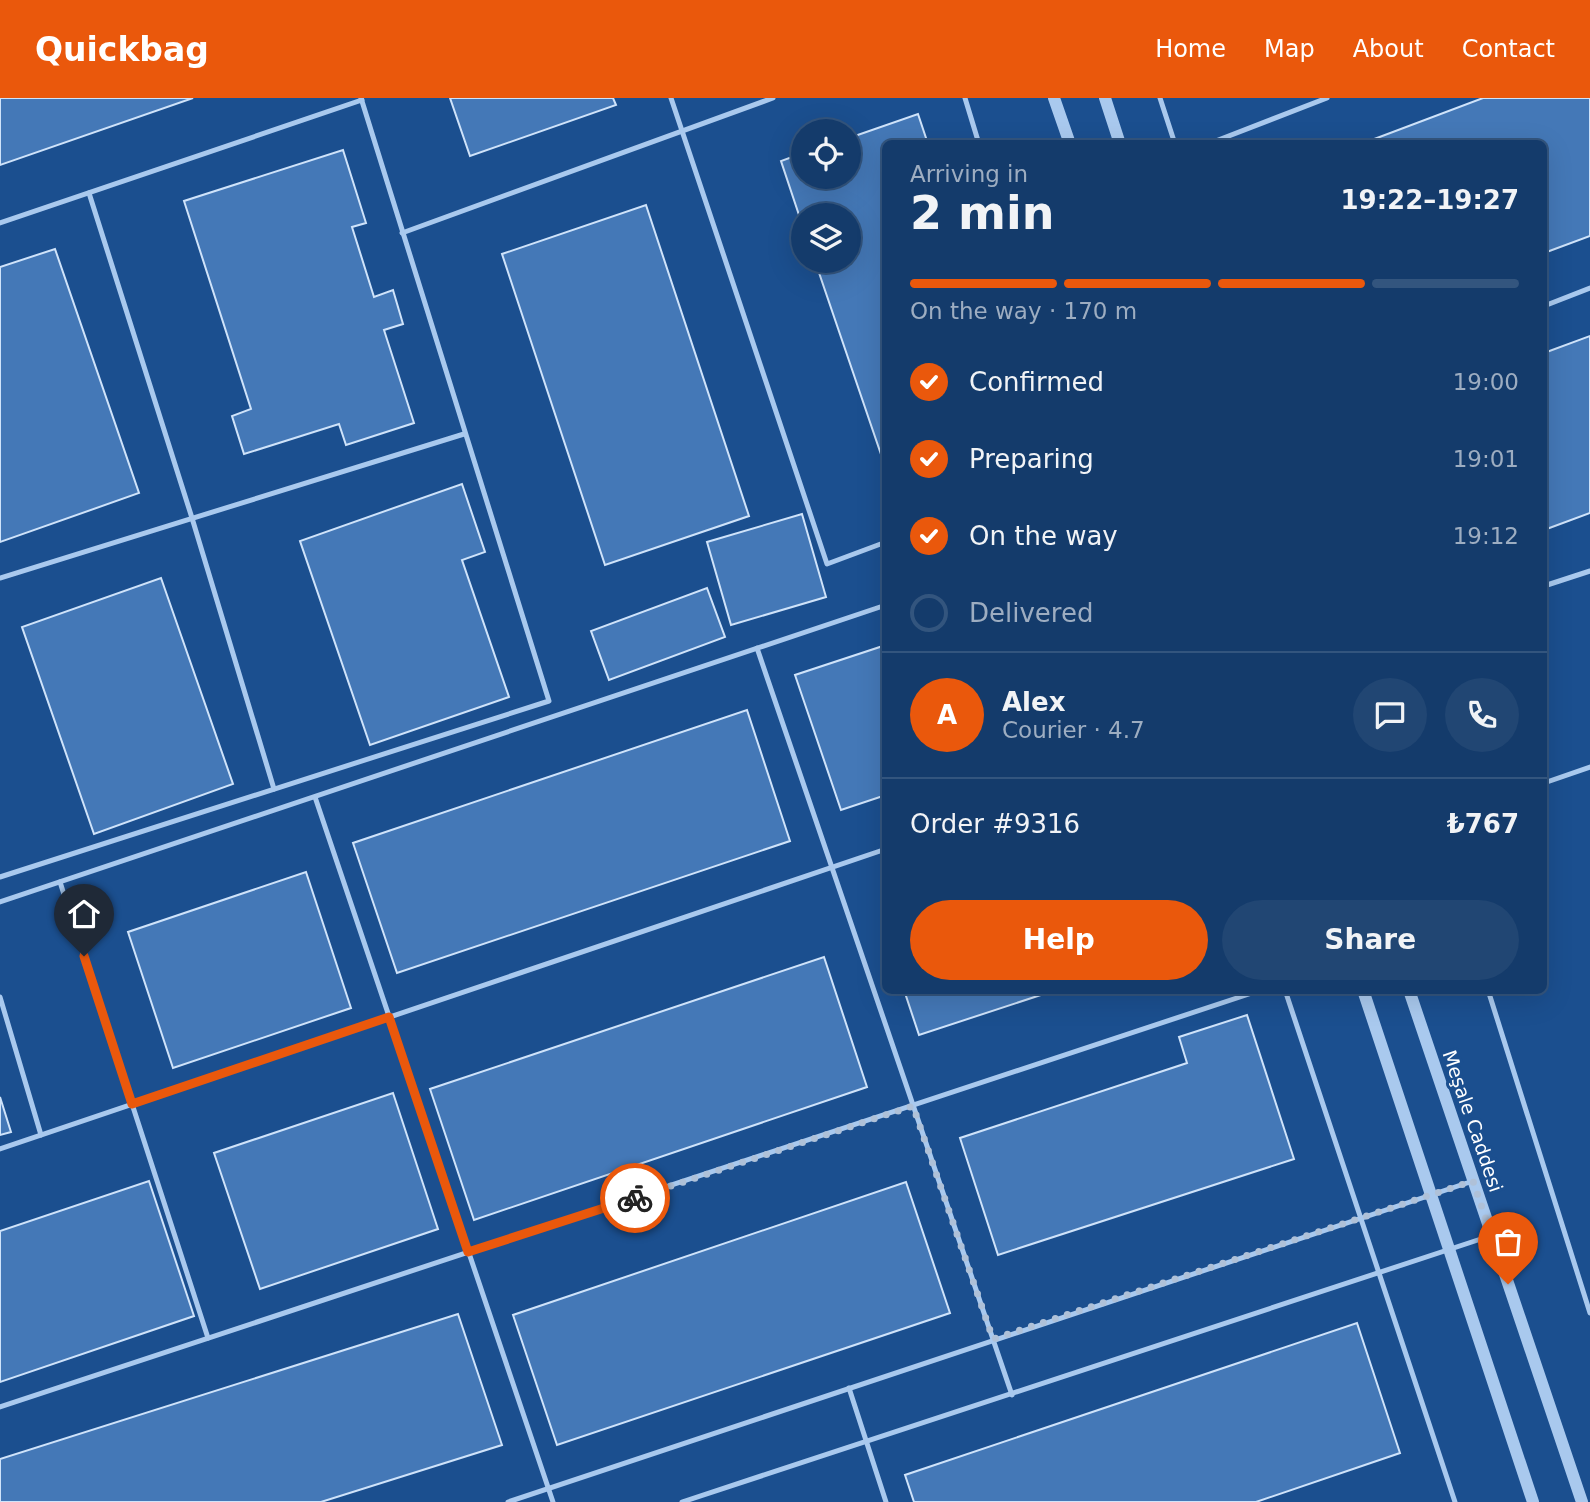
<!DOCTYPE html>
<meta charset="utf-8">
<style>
:root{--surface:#143b6b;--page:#214673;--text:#f1f3f6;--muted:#9dadc1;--line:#33557e;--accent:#ea580c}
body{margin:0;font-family:"DejaVu Sans",sans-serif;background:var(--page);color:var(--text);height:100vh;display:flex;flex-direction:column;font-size:26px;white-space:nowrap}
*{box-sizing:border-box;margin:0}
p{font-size:23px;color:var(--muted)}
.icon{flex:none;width:38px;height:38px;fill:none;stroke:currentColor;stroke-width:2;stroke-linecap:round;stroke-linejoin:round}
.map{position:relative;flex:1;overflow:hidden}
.sheet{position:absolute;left:882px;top:42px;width:665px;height:854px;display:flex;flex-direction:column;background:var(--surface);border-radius:10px;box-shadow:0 7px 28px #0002,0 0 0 2px var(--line)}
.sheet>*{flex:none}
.buttons{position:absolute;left:791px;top:21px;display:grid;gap:14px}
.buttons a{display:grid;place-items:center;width:70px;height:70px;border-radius:50%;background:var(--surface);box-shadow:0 7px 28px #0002,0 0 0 2px var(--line);font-size:35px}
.pin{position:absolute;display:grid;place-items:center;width:60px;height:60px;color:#fff;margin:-72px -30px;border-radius:50% 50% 50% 0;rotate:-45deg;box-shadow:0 0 7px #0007}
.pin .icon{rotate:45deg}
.courier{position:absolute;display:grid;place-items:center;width:70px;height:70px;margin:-35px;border:5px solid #ea580c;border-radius:50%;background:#fff;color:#222;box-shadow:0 2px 9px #0007}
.headline em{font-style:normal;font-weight:700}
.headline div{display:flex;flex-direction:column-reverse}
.headline{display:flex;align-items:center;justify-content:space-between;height:119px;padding:0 28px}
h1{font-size:46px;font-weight:700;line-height:52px}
.bar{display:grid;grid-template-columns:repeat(4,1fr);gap:10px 7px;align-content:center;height:84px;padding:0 28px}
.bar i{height:9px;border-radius:5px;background:var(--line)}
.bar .selected{background:var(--accent)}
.bar p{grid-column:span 4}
.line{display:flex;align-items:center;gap:18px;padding:0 28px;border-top:2px solid var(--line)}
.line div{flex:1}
.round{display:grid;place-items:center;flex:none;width:74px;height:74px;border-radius:37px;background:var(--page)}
ol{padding:0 28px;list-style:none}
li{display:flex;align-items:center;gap:21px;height:77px}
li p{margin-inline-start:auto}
li .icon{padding:7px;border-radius:50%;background:var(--accent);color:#fff;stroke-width:4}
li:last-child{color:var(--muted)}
li i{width:38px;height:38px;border:4px solid var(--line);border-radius:50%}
.button{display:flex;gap:14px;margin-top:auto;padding:14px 28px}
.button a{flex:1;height:80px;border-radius:42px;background:var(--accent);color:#fff;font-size:28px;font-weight:700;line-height:80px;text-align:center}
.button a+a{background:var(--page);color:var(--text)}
header{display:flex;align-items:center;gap:42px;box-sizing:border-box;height:98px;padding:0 35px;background:var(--accent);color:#fff}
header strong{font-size:33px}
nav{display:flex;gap:38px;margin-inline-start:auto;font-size:24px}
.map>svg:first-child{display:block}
.building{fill:#4478b7;stroke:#cfe3fa;stroke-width:2}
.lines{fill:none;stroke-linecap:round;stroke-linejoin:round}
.service{stroke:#a9c9ee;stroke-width:5}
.tertiary{stroke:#a9c9ee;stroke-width:12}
.done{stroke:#afc1d8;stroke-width:7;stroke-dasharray:0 12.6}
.route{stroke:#ea580c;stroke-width:9}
.labels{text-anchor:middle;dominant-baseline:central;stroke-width:6;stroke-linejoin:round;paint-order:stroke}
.street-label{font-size:19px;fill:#fff;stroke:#1b4f8f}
</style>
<header>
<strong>Quickbag</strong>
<nav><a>Home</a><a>Map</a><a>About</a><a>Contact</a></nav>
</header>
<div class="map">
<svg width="1590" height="1404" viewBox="0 0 1590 1404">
<rect width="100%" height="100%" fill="#1b4f8f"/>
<g class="building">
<path d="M0,0h193l-193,67z"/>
<path d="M450,0h163l3,7 -146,51z"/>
<path d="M1483,0h107v138l-46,17v-109h-183z"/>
<path d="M918,16l10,30h-42v325l-71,-208h34v-46h-46v12l-22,-66 22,-8v24h46v-39z"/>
<path d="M343,52l23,73 -14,4 22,70 19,-7 10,34 -19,6 30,93 -68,22 -7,-21 -95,30 -12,-38 19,-7 -67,-208z"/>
<path d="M646,107l103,311 -144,49 -103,-311z"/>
<path d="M55,151l84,244 -139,49v-275z"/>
<path d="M1590,238v177l-46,17v-177z"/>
<path d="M462,386l23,68 -23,8 47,137 -139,48 -70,-204z"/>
<path d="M802,416l24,83 -95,28 -24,-83z"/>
<path d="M161,480l72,206 -139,50 -72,-207z"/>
<path d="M707,490l18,49 -116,43 -18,-49z"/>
<path d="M886,547v150l-45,15 -46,-135z"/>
<path d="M747,612l43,131 -393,132 -44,-130z"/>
<path d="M306,774l45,136 -178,60 -45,-136z"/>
<path d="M824,859l43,130 -393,133 -44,-131z"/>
<path d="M904,892h152l-137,45z"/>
<path d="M1247,917l47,144 -296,96 -38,-117 227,-75 -8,-26z"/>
<path d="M393,995l45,136 -178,60 -46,-136z"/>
<path d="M0,999l11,35 -11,3z"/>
<path d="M149,1083l45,135 -194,66v-151z"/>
<path d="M906,1084l44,131 -393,132 -44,-130z"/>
<path d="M458,1216l44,131 -181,57h-321v-43z"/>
<path d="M1357,1225l43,130 -144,49h-342l-9,-27z"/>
</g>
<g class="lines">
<g class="service">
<path d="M671,0l156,466 59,-22"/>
<path d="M965,0l14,46"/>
<path d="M1160,0l15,46"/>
<path d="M1208,46l119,-46"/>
<path d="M89,95l103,325 82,271"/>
<path d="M0,125l362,-123"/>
<path d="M402,135l371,-135"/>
<path d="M1544,208l46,-18"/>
<path d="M0,480l464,-144"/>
<path d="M1544,488l46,-15"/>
<path d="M757,550l255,747"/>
<path d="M1544,685l46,-16"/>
<path d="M315,699l238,705"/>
<path d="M0,779l549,-176 -188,-603"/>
<path d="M60,784l148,456"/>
<path d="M0,804l886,-297"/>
<path d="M1285,892l170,512"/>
<path d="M1488,892l102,323"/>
<path d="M0,899l41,138"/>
<path d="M0,1051l886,-300"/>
<path d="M849,1290l37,114"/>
<path d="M0,1309l1261,-417"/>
<path d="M508,1404l965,-321"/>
<path d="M682,1404l808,-266"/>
</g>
<g class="tertiary">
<path d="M1054,0l16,46"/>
<path d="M1105,0l15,46"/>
<path d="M1363,892l170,512"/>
<path d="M1409,892l173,512"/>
</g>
</g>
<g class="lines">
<path class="done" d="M635,1100l278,-92 80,233 480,-158 35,103"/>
<path class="route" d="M84,858l48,148 257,-87 79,235 167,-54"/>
</g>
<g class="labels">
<g class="street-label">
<text transform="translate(1473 1023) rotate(71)">Meşale Caddesi</text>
</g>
</g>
</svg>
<div class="buttons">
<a><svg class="icon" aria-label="locate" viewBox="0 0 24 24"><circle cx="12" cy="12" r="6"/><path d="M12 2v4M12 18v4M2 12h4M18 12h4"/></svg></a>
<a><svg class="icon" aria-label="layers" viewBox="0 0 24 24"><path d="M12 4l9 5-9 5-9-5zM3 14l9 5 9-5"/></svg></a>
</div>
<div class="pin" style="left:1508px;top:1186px;background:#ea580c"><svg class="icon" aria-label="bag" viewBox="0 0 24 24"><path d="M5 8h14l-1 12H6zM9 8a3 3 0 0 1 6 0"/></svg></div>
<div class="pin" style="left:84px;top:858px;background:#1f2937"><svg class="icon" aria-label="home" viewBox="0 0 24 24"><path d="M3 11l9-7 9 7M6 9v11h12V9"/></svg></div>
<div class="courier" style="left:635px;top:1100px"><svg class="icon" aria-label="bike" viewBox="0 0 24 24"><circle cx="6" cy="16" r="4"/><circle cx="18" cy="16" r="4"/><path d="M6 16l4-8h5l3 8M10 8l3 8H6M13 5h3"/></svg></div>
<section class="sheet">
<div class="headline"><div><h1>2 min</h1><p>Arriving in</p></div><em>19:22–19:27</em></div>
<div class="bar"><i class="selected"></i><i class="selected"></i><i class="selected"></i><i></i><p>On the way · 170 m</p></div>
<ol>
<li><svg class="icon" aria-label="check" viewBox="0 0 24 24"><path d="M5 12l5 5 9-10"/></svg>Confirmed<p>19:00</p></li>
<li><svg class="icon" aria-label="check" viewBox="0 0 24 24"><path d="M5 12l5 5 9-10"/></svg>Preparing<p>19:01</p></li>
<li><svg class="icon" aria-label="check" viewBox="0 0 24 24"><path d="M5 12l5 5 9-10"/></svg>On the way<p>19:12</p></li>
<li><i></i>Delivered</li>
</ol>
<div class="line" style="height:126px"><b class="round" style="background:var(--accent);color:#fff">A</b><div><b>Alex</b><p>Courier · 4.7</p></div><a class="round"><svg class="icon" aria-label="chat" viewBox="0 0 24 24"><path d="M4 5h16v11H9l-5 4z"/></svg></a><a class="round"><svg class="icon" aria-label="phone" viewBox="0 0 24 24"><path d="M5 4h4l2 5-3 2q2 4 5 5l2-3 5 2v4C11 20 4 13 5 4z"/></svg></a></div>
<div class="line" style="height:91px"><div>Order #9316</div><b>₺767</b></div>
<div class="button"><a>Help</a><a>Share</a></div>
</section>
</div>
